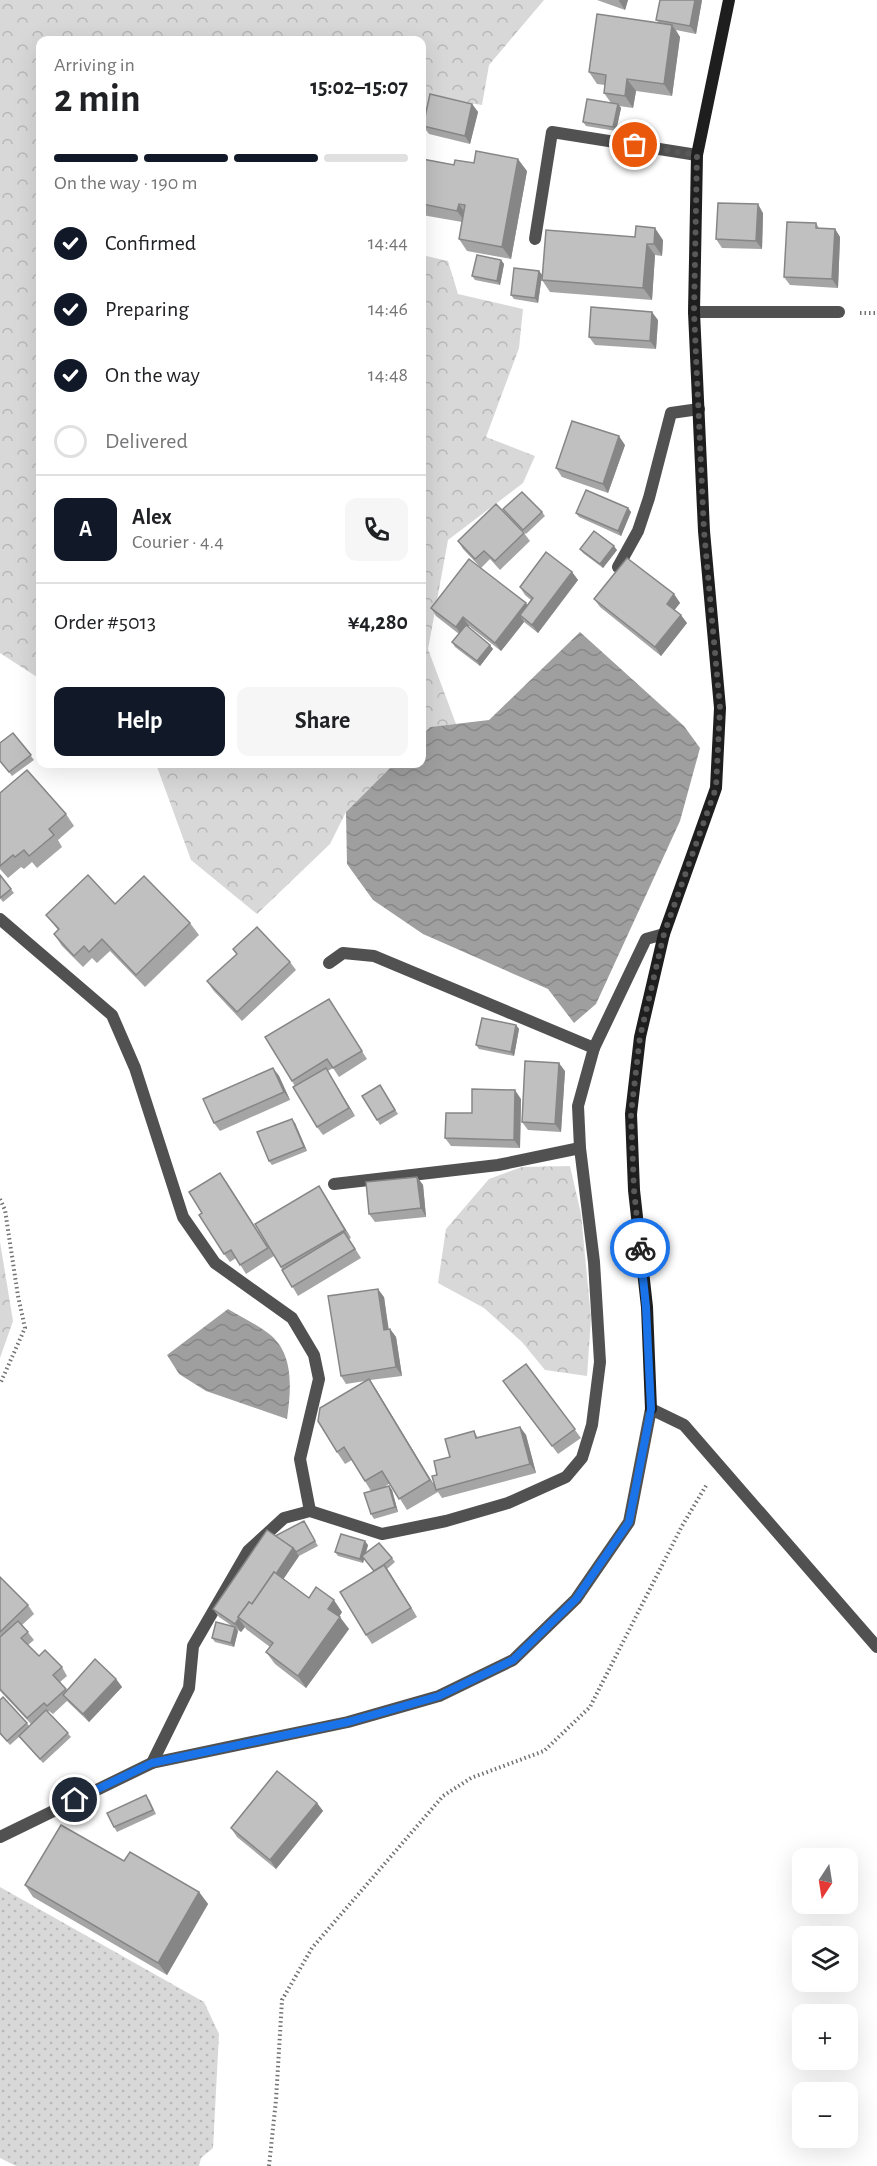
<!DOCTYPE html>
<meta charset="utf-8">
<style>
:root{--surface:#fff;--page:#f6f6f6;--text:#202124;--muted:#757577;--line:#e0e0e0;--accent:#111827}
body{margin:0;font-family:"Alegreya Sans",sans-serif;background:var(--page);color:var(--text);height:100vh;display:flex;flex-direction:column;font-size:22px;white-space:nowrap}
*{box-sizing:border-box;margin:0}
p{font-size:20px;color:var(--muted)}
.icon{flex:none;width:33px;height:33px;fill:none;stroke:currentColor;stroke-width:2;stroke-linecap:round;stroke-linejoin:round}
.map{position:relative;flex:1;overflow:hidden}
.drawer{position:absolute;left:36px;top:36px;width:390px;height:732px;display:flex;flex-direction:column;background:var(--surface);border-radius:12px;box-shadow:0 6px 24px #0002}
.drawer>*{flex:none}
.needle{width:39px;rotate:192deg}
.controls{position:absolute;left:792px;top:1848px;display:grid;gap:12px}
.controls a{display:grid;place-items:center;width:66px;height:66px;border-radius:12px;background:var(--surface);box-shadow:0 6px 24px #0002;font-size:30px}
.pin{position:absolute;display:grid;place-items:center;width:51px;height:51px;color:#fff;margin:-26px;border:3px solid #fff;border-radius:50%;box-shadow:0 2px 6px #0007}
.courier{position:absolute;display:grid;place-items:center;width:60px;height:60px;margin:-30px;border:4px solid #1a73e8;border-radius:50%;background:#fff;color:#222;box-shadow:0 2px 8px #0007}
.headline em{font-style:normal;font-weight:700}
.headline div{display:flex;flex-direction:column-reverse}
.headline{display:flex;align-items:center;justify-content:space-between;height:102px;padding:0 18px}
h1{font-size:39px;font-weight:700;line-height:45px}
.bar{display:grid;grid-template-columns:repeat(4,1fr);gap:9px 6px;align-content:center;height:72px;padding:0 18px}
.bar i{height:8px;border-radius:4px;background:var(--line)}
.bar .current{background:var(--accent)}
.bar p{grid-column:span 4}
.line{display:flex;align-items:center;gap:15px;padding:0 18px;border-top:2px solid var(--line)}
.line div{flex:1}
.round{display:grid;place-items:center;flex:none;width:63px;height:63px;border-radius:12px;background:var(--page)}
ol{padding:0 18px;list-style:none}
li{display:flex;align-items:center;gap:18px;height:66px}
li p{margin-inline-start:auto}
li .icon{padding:6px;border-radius:50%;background:var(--accent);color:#fff;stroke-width:4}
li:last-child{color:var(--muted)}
li i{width:33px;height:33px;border:3px solid var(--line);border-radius:50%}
.button{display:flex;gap:12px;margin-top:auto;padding:12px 18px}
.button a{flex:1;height:69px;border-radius:12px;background:var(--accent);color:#fff;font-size:24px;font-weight:700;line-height:69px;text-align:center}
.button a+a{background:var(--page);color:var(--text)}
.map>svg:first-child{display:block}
.green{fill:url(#green-dots)}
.forest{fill:url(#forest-crowns)}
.water{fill:url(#water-waves)}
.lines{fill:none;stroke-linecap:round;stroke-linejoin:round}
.path{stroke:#737373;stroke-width:4;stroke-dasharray:1.5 3;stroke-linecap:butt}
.lane{stroke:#515151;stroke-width:12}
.street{stroke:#515151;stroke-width:12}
.secondary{stroke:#1e1e1e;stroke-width:12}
.wall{fill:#a5a5a5}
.shaded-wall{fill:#868686}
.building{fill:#c0c0c0;stroke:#868686;stroke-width:1.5}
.done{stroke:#595959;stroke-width:6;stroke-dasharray:0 10.8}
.route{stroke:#1a73e8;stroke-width:8}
</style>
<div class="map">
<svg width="877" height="2166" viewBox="0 0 877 2166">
<defs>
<pattern id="green-dots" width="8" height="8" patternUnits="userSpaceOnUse" patternTransform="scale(1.5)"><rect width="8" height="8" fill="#d8d8d8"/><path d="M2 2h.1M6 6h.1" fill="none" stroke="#b8b8b8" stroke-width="1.8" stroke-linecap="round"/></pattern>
<pattern id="forest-crowns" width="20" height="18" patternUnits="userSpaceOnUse" patternTransform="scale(1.5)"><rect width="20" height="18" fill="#d8d8d8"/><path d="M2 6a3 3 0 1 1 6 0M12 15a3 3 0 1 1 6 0" fill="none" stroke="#b8b8b8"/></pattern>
<pattern id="water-waves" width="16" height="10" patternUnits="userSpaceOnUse" patternTransform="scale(1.5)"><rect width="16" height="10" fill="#9f9f9f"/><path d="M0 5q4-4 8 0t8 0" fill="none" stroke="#878787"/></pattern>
</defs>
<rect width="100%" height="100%" fill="#fff"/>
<path class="green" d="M0,1887l204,115 15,32 -6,114 -12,10 -2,8h-183l-16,-8z"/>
<g class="forest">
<path d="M0,0h544l-55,65 -7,40 -46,-7 -14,15v-73h-382v639l-40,-26z"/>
<path d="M422,255l26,6 10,33 65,15 -4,39 -33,89 49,19 -12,27 -75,57 -20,109 28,75 -26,3 -8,8z"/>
<path d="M156,764h238l-48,48 -16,32 -73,70 -66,-54z"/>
<path d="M570,1166l11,48 10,104 -4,58 -42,-6 -23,-28 -38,-34 -46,-25 8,-54 43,-50 33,-12z"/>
<path d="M0,1242l13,79 -13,37z"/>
</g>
<g class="water">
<path d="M580,632l104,94 16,22 -20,73 -84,183 -22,19 -26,-34 -125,-55 -50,-34 -26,-36 -1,-52 48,-48h28v-29l8,-8 59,-7z"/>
<path d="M228,1309c13,8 28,15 40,24 27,20 23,57 19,86l-81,-28 -27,-17 -12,-19z"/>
</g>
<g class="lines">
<g class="path">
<path d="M860,313h17"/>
<path d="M0,1199l5,11 13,86 7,32 -25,56"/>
<path d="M269,2166l7,-66 6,-100 30,-52 131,-152 28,-18 73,-27 46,-44 92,-181 25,-42"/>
</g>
<g class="lane">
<path d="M535,239l17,-107 145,23"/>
<path d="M618,567l20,-36 11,-33 22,-85 28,-4"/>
<path d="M0,919l112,96 23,53 48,149 32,46 77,55 22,37 5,24 -19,80 10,52"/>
<path d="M329,963l14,-10 31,3 220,92"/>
<path d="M334,1184l164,-19 82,-17"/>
<path d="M152,1763l37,-75 4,-42 55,-95 36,-33 26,-7 72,23 64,-13 62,-18 58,-26 16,-19 10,-33 8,-63 -6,-100 -14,-114 -2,-42 16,-58 52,-109 18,-5"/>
</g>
<g class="street">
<path d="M694,312h145"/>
<path d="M0,1837l152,-74 196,-41 91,-26 74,-36 63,-61 53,-77 22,-113 33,16 193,222"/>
</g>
<path class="secondary" d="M651,1409l-4,-102 -13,-117 -3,-76 9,-77 24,-103 52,-146 4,-80 -16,-177 -10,-219 3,-157 32,-155"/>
</g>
<g class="wall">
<path d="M597,0h31l-3,10z"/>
<path d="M702,0l-6,34 -20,-4 4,7 -8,59 -36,-5 -3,17 -14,-2 2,2 -5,23 -30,-5 -3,-4 28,-19 -7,-10 1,-8 -8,-1 -8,-12 70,-49 -3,-3z"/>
<path d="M472,104l6,8 -8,32 -41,-10 -6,-8z"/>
<path d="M422,159l32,6 20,-2 53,8 -16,88 -44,-8 -8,-12 3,-17 -40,-7z"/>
<path d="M763,213l-1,36 -40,-1 -6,-9z"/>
<path d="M816,223l3,5 16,1 5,8 -2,51 -48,-3 -6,-8z"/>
<path d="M635,237l28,3 -1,16 -7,-1 -3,45 -102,-8 -8,-12z"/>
<path d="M501,260l3,4 -4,21 -25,-5 -3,-4z"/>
<path d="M539,271l3,4 -4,28 -24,-4 -3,-4z"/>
<path d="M658,320l-2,29 -61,-4 -6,-8z"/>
<path d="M625,445l-17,48 -46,-16 -6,-9z"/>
<path d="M628,508l3,4 -10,24 -42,-19 -3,-4z"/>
<path d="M503,509l39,3 3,4 -19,18z"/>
<path d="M524,533l6,8 -30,29 -10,-11 -9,9 -18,-19 -5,-8z"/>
<path d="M580,549l37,1 -14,18 -20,-15z"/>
<path d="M572,572l6,8 -40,53 -14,-11 -23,29 -32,-25 -1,1 25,22 -13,17 -25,-19 -3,-5 7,-8 -23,-18 -5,-8 97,-3 3,-5 -6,-5 -5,-8z"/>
<path d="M674,594l6,9 -6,7 13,13 -26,33 -61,-49 -6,-8z"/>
<path d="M13,733l21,27 -22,16 -12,-15z"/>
<path d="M0,793l66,21 8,12 -16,14 4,7 -25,21 -5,-6 -8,7 -3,-2 -13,11 -8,-9z"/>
<path d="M0,875l14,18 -11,9 -3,-4z"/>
<path d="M115,904l75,19 9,12 -54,52 -35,-36 -13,12 -5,-5 -9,9 -21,-21 -8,-12 4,-4 -12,-15z"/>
<path d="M233,949l57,13 6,8 -54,51 -29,-31 -6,-9 30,-27z"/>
<path d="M329,999l38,60 -28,18 -6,-9 -5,3 27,45 -32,19 -6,-8 -25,-46z"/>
<path d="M516,1025l3,4 -5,27 -35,-7 -3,-4z"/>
<path d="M273,1068l6,8 11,24 -70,31 -6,-8z"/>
<path d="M565,1071l-4,61 -33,-2 -6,-8z"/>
<path d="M380,1085l18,29 -18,11 -3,-5z"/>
<path d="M521,1099l-1,49 -69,-2 -6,-8z"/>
<path d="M295,1123l12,28 -35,14 -3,-4z"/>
<path d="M417,1177l6,8 3,32 -51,5 -6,-8z"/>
<path d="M226,1181l48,75 -28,18 -10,-16 -6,4 -6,-8 -22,-41z"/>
<path d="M324,1194l27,44 -2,1 12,19 -63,38 -43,-72z"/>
<path d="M384,1297l4,32h2l6,8 6,39 -32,4 7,11 59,97 1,-13 13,-18 24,-26 4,7 42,-11 6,8 10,38 -94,25 -4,-6 -31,18 -17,-27 -7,5 6,-2 3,4 6,22 -24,7 -3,-5v-23l-19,-31 -7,4 -8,-12 28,-71 -19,3 -5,-8z"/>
<path d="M526,1364l55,74 -23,16 -49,-65z"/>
<path d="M304,1521l14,25 -19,10 -16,23 26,19 33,14 -3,5 10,12 -43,59 -31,-24 -9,-12 4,-5 -24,-18 -1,-2 -4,5 -5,-3 2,2 -4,16 -19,-5 -3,-4 20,-12 -13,-9 -6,-8 62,-73z"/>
<path d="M368,1545l-2,8 26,5 3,4 -8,7 30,48 -45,27 -6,-9 8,-64 -10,-12 -1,4 -25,-7 -3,-4z"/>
<path d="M0,1577l28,28 6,9 -12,11 12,15 -6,5 11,11 23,11 5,9 -7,6 7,9 49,-12 6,8 -33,35 -22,-21 -14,13 -4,-3 -1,1 23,25 -28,26 -24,-26 -9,8 -10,-11v-34l27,23 2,3 2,-2 -31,-33z"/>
<path d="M149,1799l7,15 -39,18 -3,-5z"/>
<path d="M317,1803l6,8 -47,58 -39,-32 -6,-9z"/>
<path d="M124,1861l75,31 9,12 -41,71 -134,-78 -8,-12z"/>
</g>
<g class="shaded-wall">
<path d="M619,0h9l-3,10 -6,-9z"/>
<path d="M695,0h7l-6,34 -6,-8z"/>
<path d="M672,25l8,12 -8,59 -8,-12z"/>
<path d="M627,79l9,12 -3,17 -8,-12z"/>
<path d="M472,104l6,8 -8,32 -5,-8z"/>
<path d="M618,104l3,4 -5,23 -3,-4z"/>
<path d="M518,159l9,12 -16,88 -9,-12z"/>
<path d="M459,204l8,12 -1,7 -9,-12z"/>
<path d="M758,204l5,9 -1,36 -6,-8z"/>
<path d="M655,228l8,12 -1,16 -8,-12z"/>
<path d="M835,229l5,8 -2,51 -6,-9z"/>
<path d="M647,244l8,11 -3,45 -9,-12z"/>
<path d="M501,260l3,4 -4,21 -3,-4z"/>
<path d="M539,271l3,4 -4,28 -3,-5z"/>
<path d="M652,312l6,8 -2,29 -6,-8z"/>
<path d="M619,436l6,9 -17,48 -5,-9z"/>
<path d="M628,508l3,4 -10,24 -3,-5z"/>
<path d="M614,546l3,4 -14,18 -3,-4z"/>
<path d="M572,572l6,8 -40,53 -6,-8z"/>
<path d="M674,594l6,9 -7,9 -6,-8z"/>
<path d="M526,603l6,9 -12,3 4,7 -23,29 -6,-8z"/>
<path d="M681,615l6,8 -26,33 -6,-9z"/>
<path d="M463,617l6,9 -8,9 -5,-8z"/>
<path d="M490,645l3,4 -13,17 -3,-5z"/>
<path d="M516,1025l3,4 -5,27 -3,-4z"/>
<path d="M559,1063l6,8 -4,61 -6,-8z"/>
<path d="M273,1068l6,8 11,24 -6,-8z"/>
<path d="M326,1068l5,8 24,40 -6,-8z"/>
<path d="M515,1090l6,9 -1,49 -6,-8z"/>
<path d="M292,1119l3,4 12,28 -3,-4z"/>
<path d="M417,1177l6,8 3,32 -5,-9z"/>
<path d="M319,1186l5,8 27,44 -6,-8z"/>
<path d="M378,1289l6,8 6,41 -6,-8z"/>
<path d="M390,1329l6,8 6,39 -6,-9z"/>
<path d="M369,1379l8,12 61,101 -8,-12z"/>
<path d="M520,1427l6,8 10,38 -6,-9z"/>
<path d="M389,1486l3,4 6,22 -3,-5z"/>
<path d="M365,1541l3,4 -5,18 -3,-4z"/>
<path d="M293,1548l6,8 -39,58 -6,-9z"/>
<path d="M384,1565l6,8 27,44 -6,-9z"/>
<path d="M334,1600l8,12 -6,9 -8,-12z"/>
<path d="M340,1617l9,12 -43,59 -8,-12z"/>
<path d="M239,1619l6,8 -4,5 -6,-8z"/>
<path d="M235,1627l3,4 -4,16 -3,-4z"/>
<path d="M116,1679l6,8 -33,35 -6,-8z"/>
<path d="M317,1803l6,8 -47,58 -6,-9z"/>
<path d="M199,1892l9,12 -41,71 -9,-12z"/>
</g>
<g class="building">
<path d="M660,0h35l-5,26 -34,-6z"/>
<path d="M597,14l75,11 -8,59 -37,-5 -2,17 -21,-3 2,-18 -17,-3z"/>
<path d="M430,94l42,10 -7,32 -42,-10z"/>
<path d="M587,99l31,5 -5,23 -30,-5z"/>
<path d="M476,151l42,8 -16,88 -43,-8 6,-34 -6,-1 -2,7 -35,-7v-45l32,6 1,-5 19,3z"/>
<path d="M718,203l40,1 -2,37 -40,-2z"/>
<path d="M787,222l29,1v5l19,1 -3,50 -48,-2z"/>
<path d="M636,226l19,2 -1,16h-7l-4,44 -101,-8 4,-50 89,7z"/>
<path d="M477,255l24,5 -4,21 -25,-5z"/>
<path d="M514,268l25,3 -4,27 -24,-3z"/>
<path d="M591,307l61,5 -2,29 -61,-4z"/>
<path d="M572,421l47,15 -16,48 -47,-16z"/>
<path d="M586,490l42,18 -10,23 -42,-18z"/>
<path d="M522,492l20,20 -19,18 -20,-21z"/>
<path d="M496,504l28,29 -29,28 -11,-10 -9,8 -17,-18z"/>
<path d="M594,531l20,15 -14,18 -20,-15z"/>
<path d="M546,552l26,20 -40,53 -12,-10 13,-17 -13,-11z"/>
<path d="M627,558l47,36 -7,10 14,11 -26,32 -61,-48z"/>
<path d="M469,559l57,44 -31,40 -32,-26 -7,10 -25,-19z"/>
<path d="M466,625l24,20 -13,16 -25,-19z"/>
<path d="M13,733l18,22 -22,17 -9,-11v-18z"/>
<path d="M27,770l39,44 -17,15 5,6 -25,21 -5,-6 -9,7 -2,-2 -13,11v-73z"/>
<path d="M0,875l11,14 -11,9z"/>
<path d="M88,875l27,29 29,-28 46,47 -54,52 -34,-36 -13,13 -5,-6 -10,10 -20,-22 5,-5 -13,-14z"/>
<path d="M257,927l33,35 -53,50 -30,-31 30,-27 -4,-5z"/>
<path d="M329,999l33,52 -29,17 -6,-9 -35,22 -27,-44z"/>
<path d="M482,1018l34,7 -5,27 -35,-7z"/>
<path d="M525,1061l34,2 -4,61 -33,-2z"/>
<path d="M273,1068l11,24 -70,31 -11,-24z"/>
<path d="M326,1068l23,40 -32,19 -24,-40z"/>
<path d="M380,1085l15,25 -18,10 -15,-24z"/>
<path d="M472,1089l43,1 -1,50 -69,-2 1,-25h26z"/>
<path d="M292,1119l12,28 -35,14 -12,-29z"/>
<path d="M220,1173l48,75 -28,17 -9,-15 -7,4 -25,-39 3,-2 -13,-21z"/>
<path d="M417,1177l4,31 -52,6 -3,-32z"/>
<path d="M319,1186l26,44 -64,37 -26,-43z"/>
<path d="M344,1232l11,17 -63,38 -10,-17z"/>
<path d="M378,1289l6,41 6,-1 6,38 -55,9 -13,-80z"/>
<path d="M526,1364l49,65 -23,17 -49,-65z"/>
<path d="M369,1379l61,101 -31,19 -17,-28 -17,10 -21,-34 -7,5 -19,-31 2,-13z"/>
<path d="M520,1427l10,37 -94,26 -4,-14 5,-1 -3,-14 16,-4 -5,-18 29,-8 2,7z"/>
<path d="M389,1486l6,21 -24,7 -7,-21z"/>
<path d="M304,1521l11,20 -19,11 -3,-4 -18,-12z"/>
<path d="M267,1530l26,18 -17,26 -2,-2 -22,32 -3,-2 -11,15 1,1 -4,6 -22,-15z"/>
<path d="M341,1534l24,7 -5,18 -25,-7z"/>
<path d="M379,1543l13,15 -10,8 -8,5 -12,-15z"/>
<path d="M384,1565l27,43 -45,27 -26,-43z"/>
<path d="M274,1572l35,26 7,-11 18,13 -6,9 12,8 -42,59 -32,-24 7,-9 -35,-26 11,-15 3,2z"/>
<path d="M0,1577l28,28 -28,27z"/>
<path d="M18,1621l10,11 -7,6 18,18 6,-6 17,17 -9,8 13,14 -19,17 -3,-3 -17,15 -27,-29v-52z"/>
<path d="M216,1622l19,5 -4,16 -19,-5z"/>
<path d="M95,1659l21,20 -33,35 -20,-19z"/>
<path d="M3,1697l24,26 -20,18 -7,-8v-33z"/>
<path d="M46,1710l22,23 -28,26 -21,-23z"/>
<path d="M277,1771l40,32 -47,57 -39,-32z"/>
<path d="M146,1795l7,15 -39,17 -7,-14z"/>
<path d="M61,1825l63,36 6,-9 69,40 -41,71 -133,-78z"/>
</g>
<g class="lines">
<path class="done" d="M635,145l62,10 -3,157 10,219 16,177 -4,80 -52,146 -24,103 -9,77 3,76 6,58"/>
<path class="route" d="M75,1800l77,-37 196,-41 91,-26 74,-36 63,-61 53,-77 22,-113 -5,-102 -6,-59"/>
</g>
</svg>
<div class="controls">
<a><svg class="needle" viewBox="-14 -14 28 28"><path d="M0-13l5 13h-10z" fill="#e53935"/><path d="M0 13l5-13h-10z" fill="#757577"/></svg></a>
<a><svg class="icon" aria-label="layers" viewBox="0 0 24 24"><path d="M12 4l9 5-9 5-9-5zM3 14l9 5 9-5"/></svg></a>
<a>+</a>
<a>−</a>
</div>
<div class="pin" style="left:635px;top:145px;background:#ea580c"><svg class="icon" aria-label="bag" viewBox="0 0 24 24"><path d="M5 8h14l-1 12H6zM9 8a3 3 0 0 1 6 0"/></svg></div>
<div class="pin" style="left:75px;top:1800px;background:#1f2937"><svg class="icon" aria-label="home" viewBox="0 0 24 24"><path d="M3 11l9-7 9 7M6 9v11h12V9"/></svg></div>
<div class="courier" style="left:640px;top:1248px"><svg class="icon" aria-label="bike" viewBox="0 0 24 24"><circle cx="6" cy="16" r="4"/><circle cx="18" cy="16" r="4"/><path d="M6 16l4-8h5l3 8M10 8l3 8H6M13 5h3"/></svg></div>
<section class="drawer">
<div class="headline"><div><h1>2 min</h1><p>Arriving in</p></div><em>15:02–15:07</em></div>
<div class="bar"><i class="current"></i><i class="current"></i><i class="current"></i><i></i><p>On the way · 190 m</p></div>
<ol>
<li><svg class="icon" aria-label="check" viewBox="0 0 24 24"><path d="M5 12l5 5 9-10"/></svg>Confirmed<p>14:44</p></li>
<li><svg class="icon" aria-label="check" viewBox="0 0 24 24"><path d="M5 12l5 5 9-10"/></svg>Preparing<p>14:46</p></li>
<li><svg class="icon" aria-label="check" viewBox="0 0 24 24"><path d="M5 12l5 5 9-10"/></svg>On the way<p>14:48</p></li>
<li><i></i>Delivered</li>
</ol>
<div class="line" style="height:108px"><b class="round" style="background:var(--accent);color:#fff">A</b><div><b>Alex</b><p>Courier · 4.4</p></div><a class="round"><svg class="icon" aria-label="phone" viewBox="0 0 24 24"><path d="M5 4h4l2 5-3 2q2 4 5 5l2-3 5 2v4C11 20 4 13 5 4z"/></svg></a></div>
<div class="line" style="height:78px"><div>Order #5013</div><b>¥4,280</b></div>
<div class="button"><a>Help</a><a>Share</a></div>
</section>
</div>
